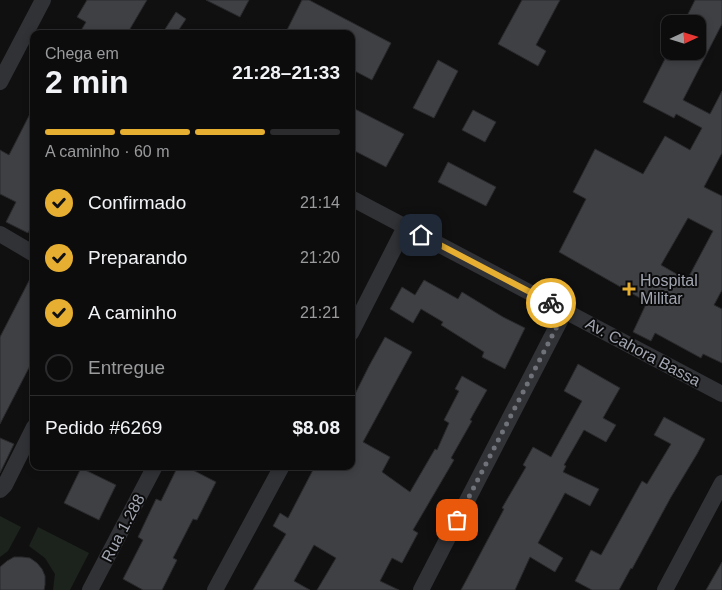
<!DOCTYPE html>
<html lang="pt">
<meta charset="utf-8">
<style>
:root{--surface:#0c0c0d;--page:#1a1a1b;--text:#f1f3f6;--muted:#9a9b9d;--line:#2c2c2e;--accent:#e7af31}
body{margin:0;font-family:Arial,sans-serif;background:var(--page);color:var(--text);height:100vh;display:flex;flex-direction:column;font-size:19px;white-space:nowrap}
*{box-sizing:border-box;margin:0}
p{font-size:16px;color:var(--muted)}
.icon{flex:none;width:28px;height:28px;fill:none;stroke:currentColor;stroke-width:2;stroke-linecap:round;stroke-linejoin:round}
.map{position:relative;flex:1;overflow:hidden}
.side{position:absolute;left:30px;top:30px;width:325px;height:440px;display:flex;flex-direction:column;background:var(--surface);border-radius:10px;box-shadow:0 2px 8px #0003,0 0 0 1px var(--line)}
.side>*{flex:none}
.needle{width:32px;rotate:86deg}
.buttons{position:absolute;left:661px;top:15px;display:grid;gap:10px}
.buttons a{display:grid;place-items:center;width:45px;height:45px;border-radius:10px;background:var(--surface);box-shadow:0 2px 8px #0003,0 0 0 1px var(--line);font-size:25px}
.pin{position:absolute;display:grid;place-items:center;width:42px;height:42px;color:#fff;margin:-21px;border-radius:10px;box-shadow:0 2px 8px #0006}
.courier{position:absolute;display:grid;place-items:center;width:50px;height:50px;margin:-25px;border:4px solid #e7af31;border-radius:50%;background:#fff;color:#222;box-shadow:0 1px 6px #0007}
.overview em{font-style:normal;font-weight:700}
.overview div{display:flex;flex-direction:column-reverse}
.overview{display:flex;align-items:center;justify-content:space-between;height:85px;padding:0 15px}
h1{font-size:32px;font-weight:700;line-height:38px}
.bar{display:grid;grid-template-columns:repeat(4,1fr);gap:8px 5px;align-content:center;height:60px;padding:0 15px}
.bar i{height:6px;border-radius:4px;background:var(--line)}
.bar .on{background:var(--accent)}
.bar p{grid-column:span 4}
.line{display:flex;align-items:center;gap:12px;padding:0 15px;border-top:1px solid var(--line)}
.line div{flex:1}
ol{padding:0 15px;list-style:none}
li{display:flex;align-items:center;gap:15px;height:55px}
li p{margin-inline-start:auto}
li .icon{padding:5px;border-radius:50%;background:var(--accent);color:#111;stroke-width:4}
li:last-child{color:var(--muted)}
li i{width:28px;height:28px;border:2px solid var(--line);border-radius:50%}
.map>svg:first-child{display:block}
.green{fill:#1c231d}
.building{fill:#3f4044;stroke:#2a2a2d;fill-rule:evenodd}
.lines{fill:none;stroke-linecap:round;stroke-linejoin:round}
.minor{stroke:#313236;stroke-width:16}
.done{stroke:#6f7279;stroke-width:5;stroke-dasharray:0 9}
.route{stroke:#e7af31;stroke-width:6}
.poi-dot{fill:#e7af31;stroke:#0b0b0c;stroke-width:2}
.labels{text-anchor:middle;dominant-baseline:central;stroke-width:4;stroke-linejoin:round;paint-order:stroke}
.poi-label{font-size:16px;fill:#a2a6b1;stroke:#0b0b0c;text-anchor:start}
.street-label{font-size:16px;fill:#a2a6b1;stroke:#0b0b0c}
</style>
<div class="map">
<svg width="722" height="590" viewBox="0 0 722 590">
<rect width="100%" height="100%" fill="#101011"/>
<g class="green">
<path d="M0,516l21,11 -13,24 -8,6z"/>
<path d="M38,527l51,26 -19,37h-17l2,-16 -10,-16 -16,-12z"/>
</g>
<g class="building">
<path d="M87,0h60l-20,34h-48l7,-12 -9,-5z"/>
<path d="M206,0h43l-9,17z"/>
<path d="M302,0h7l82,43 -19,37 -21,-11v-35h-66z"/>
<path d="M522,0h38l-24,45 10,6 -8,15 -40,-22z"/>
<path d="M695,0h27v24l-39,76 27,14 12,-23v62l-18,34 18,9v94l-8,15 8,4v54l-19,-9 -2,4 -46,-25 -4,8 -18,-9 14,-30 -88,-50 27,-53 -13,-7 22,-43 48,25 22,-38 25,14 12,-22 -26,-14 -2,4 -31,-16 26,-51h29v-27h-15zM688,218l25,13 -26,49 -26,-15z"/>
<path d="M176,12l10,7 -10,15h-14z"/>
<path d="M438,60l20,11 -24,47 -21,-10z"/>
<path d="M34,106v116l-6,11 -22,-11 10,-20 -16,-8v-44l9,5z"/>
<path d="M351,107l53,27 -18,33 -35,-18z"/>
<path d="M473,110l23,12 -11,20 -23,-12z"/>
<path d="M448,162l48,25 -10,19 -48,-24z"/>
<path d="M34,271v87l-34,66v-87z"/>
<path d="M424,280l34,19 4,-7 41,25 22,11 -20,41 -23,-12 2,-5 -43,-27 2,-3 -22,-13 -8,14 -23,-14 12,-22 13,8z"/>
<path d="M385,337l27,15 -49,90 27,15 -8,15 28,20 25,-43 2,1 12,-27 -5,-3 15,-29 -4,-2 7,-13 25,14 -17,30 2,1 -21,37 3,2 -41,70 5,3 -16,30 -10,-5 -12,23 19,9h-82l19,-32 -22,-13 -20,36 16,9h-57l33,-56 -13,-8 7,-13 8,5 27,-52h36v-64l18,-36z"/>
<path d="M578,364l42,24 -17,30 13,7 -10,17 -22,-12 -20,35 2,1 -3,6 36,17 -9,17 -25,-13 -27,50 25,15 -8,14 -25,-15 -15,33h-54l43,-81 -2,-1 24,-41 -3,-2 10,-18 18,10 31,-56 -18,-10z"/>
<path d="M664,417l41,22 -8,15 -26,43 -39,72 -1,-1 -12,22h-27l-17,-9 16,-31 10,5 41,-74 5,3 24,-40 -17,-9z"/>
<path d="M0,438l14,6 -14,29z"/>
<path d="M178,466h7l31,16 -19,38 -4,-1 -20,39 4,2 -15,30h-19l-20,-11 20,-39 -5,-3 18,-38 5,2z"/>
<path d="M81,468l35,17 -17,35 -35,-17z"/>
<path d="M14,557h8l8,1 7,5 5,6 3,7v9l-1,5h-44v-23l7,-6z"/>
<path d="M722,562v28h-16z"/>
</g>
<g class="lines">
<g class="minor">
<path d="M0,82l43,-82"/>
<path d="M351,198l371,196"/>
<path d="M0,234l34,20"/>
<path d="M351,333l54,-106"/>
<path d="M0,490l5,-5 29,-58"/>
<path d="M90,590l65,-124"/>
<path d="M215,590l67,-124"/>
<path d="M421,590l144,-279"/>
<path d="M665,590l57,-107"/>
</g>
</g>
<g class="lines">
<path class="done" d="M457,520l108,-209 -14,-8"/>
<path class="route" d="M421,235l130,68"/>
</g>
<path class="poi-dot" d="M626.5 281.5h5v5h5v5h-5v5h-5v-5h-5v-5h5z"/>
<g class="labels">
<g class="poi-label">
<text x="640" y="280">Hospital<tspan x="640" dy="18">Militar</tspan></text>
</g>
<g class="street-label">
<text transform="translate(643 352) rotate(28)">Av. Cahora Bassa</text>
<text transform="translate(123 528) rotate(-62)">Rua 1.288</text>
</g>
</g>
</svg>
<div class="buttons">
<a><svg class="needle" viewBox="-14 -14 28 28"><path d="M0-13l5 13h-10z" fill="#e53935"/><path d="M0 13l5-13h-10z" fill="#9a9b9d"/></svg></a>
</div>
<div class="pin" style="left:457px;top:520px;background:#ea580c"><svg class="icon" aria-label="bag" viewBox="0 0 24 24"><path d="M5 8h14l-1 12H6zM9 8a3 3 0 0 1 6 0"/></svg></div>
<div class="pin" style="left:421px;top:235px;background:#1f2937"><svg class="icon" aria-label="home" viewBox="0 0 24 24"><path d="M3 11l9-7 9 7M6 9v11h12V9"/></svg></div>
<div class="courier" style="left:551px;top:303px"><svg class="icon" aria-label="bike" viewBox="0 0 24 24"><circle cx="6" cy="16" r="4"/><circle cx="18" cy="16" r="4"/><path d="M6 16l4-8h5l3 8M10 8l3 8H6M13 5h3"/></svg></div>
<section class="side">
<div class="overview"><div><h1>2 min</h1><p>Chega em</p></div><em>21:28–21:33</em></div>
<div class="bar"><i class="on"></i><i class="on"></i><i class="on"></i><i></i><p>A caminho · 60 m</p></div>
<ol>
<li><svg class="icon" aria-label="check" viewBox="0 0 24 24"><path d="M5 12l5 5 9-10"/></svg>Confirmado<p>21:14</p></li>
<li><svg class="icon" aria-label="check" viewBox="0 0 24 24"><path d="M5 12l5 5 9-10"/></svg>Preparando<p>21:20</p></li>
<li><svg class="icon" aria-label="check" viewBox="0 0 24 24"><path d="M5 12l5 5 9-10"/></svg>A caminho<p>21:21</p></li>
<li><i></i>Entregue</li>
</ol>
<div class="line" style="height:65px"><div>Pedido #6269</div><b>$8.08</b></div>
</section>
</div>
